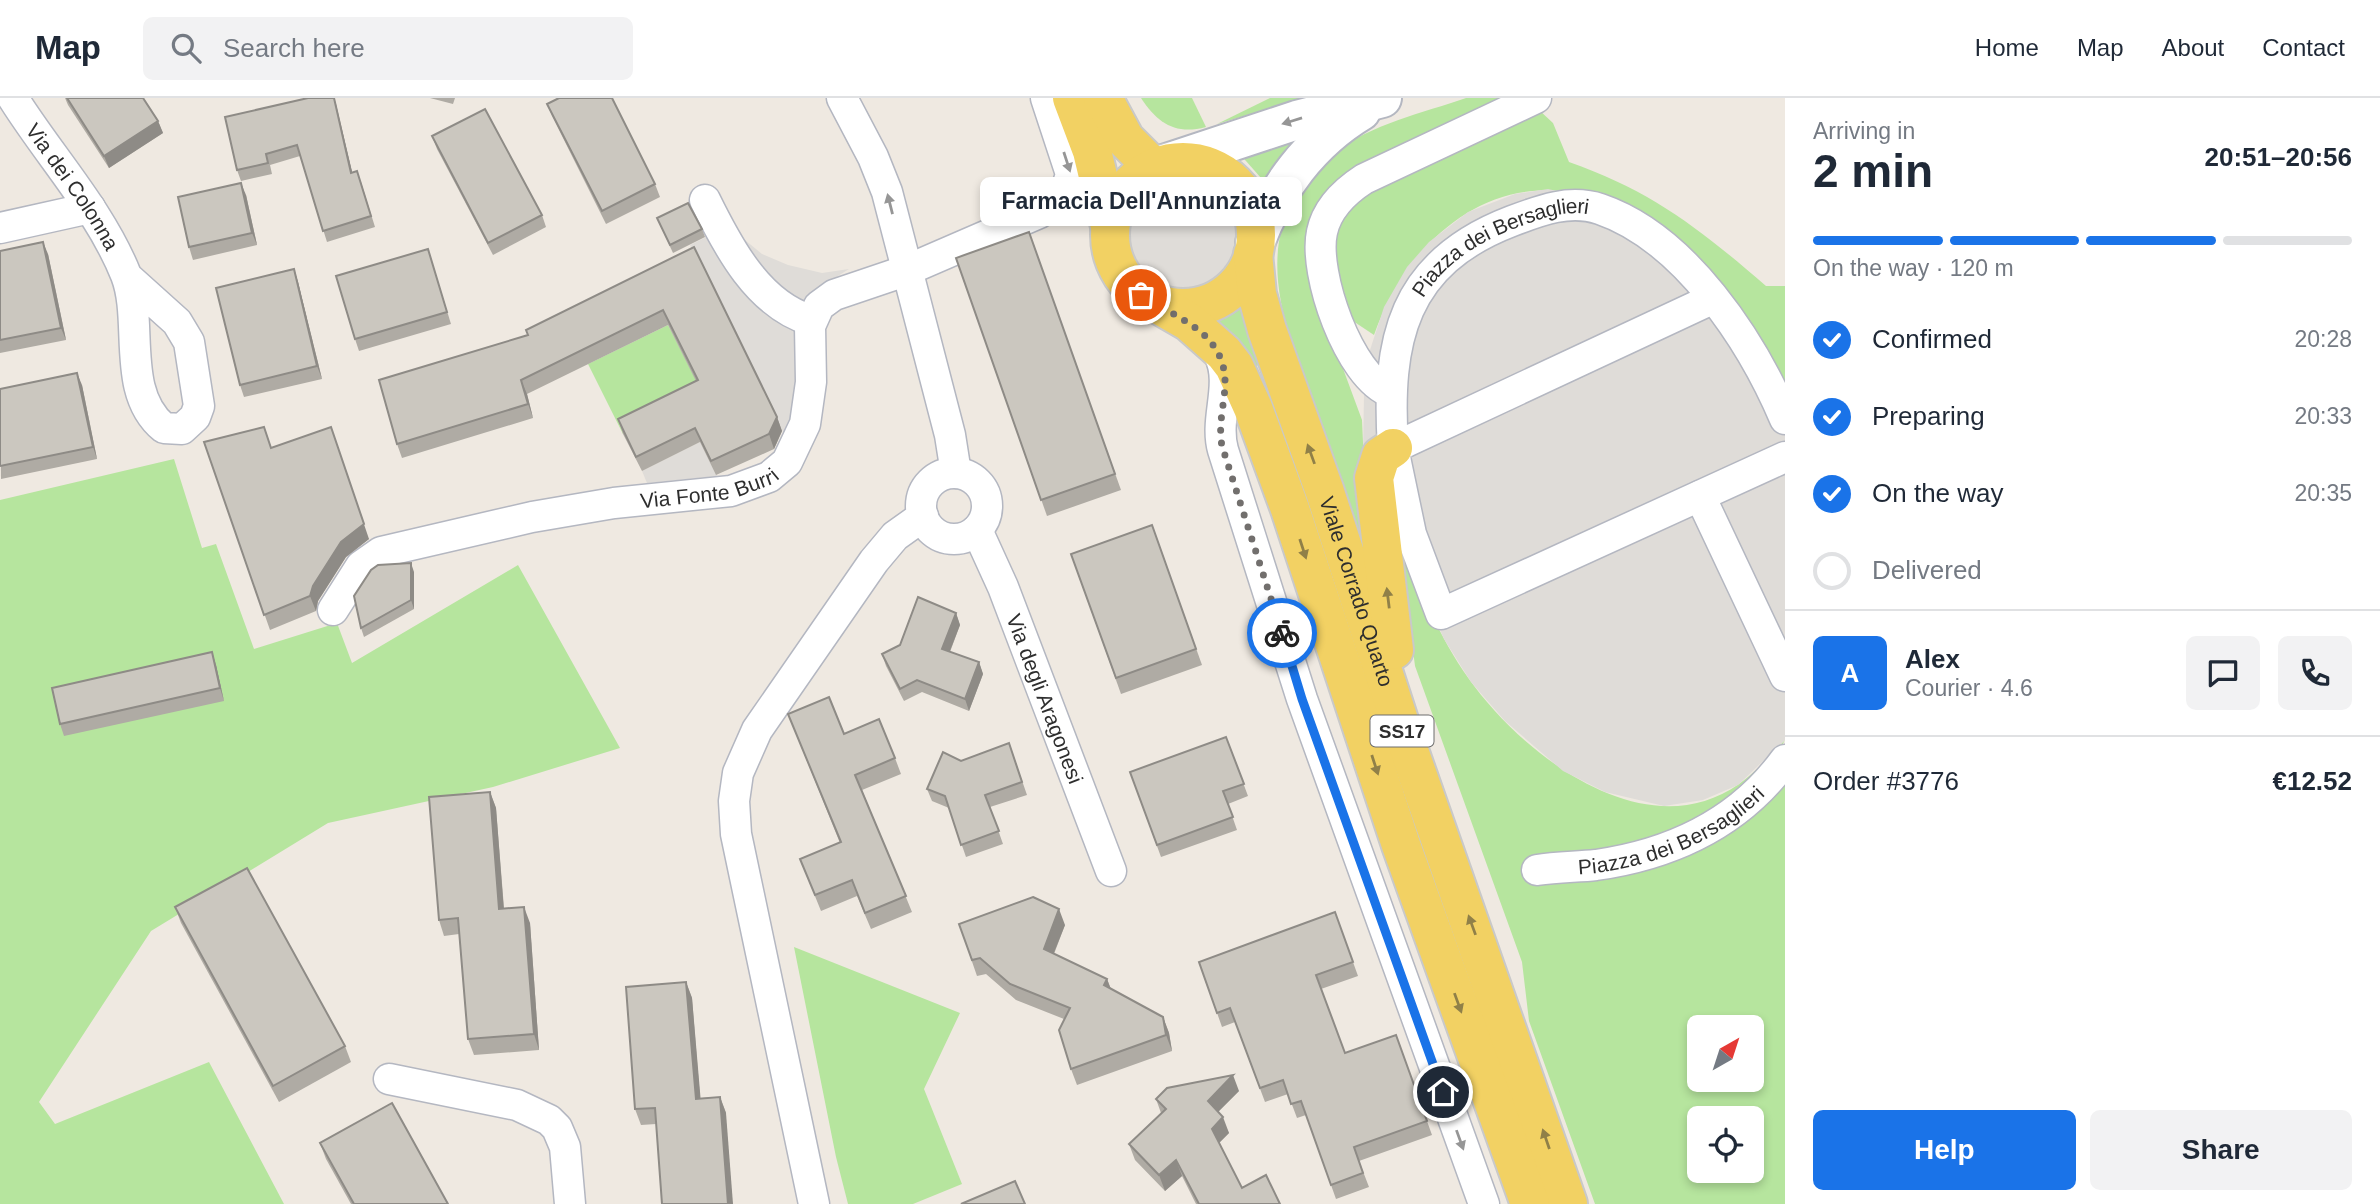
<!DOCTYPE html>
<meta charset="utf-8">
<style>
:root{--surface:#fff;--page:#f2f2f3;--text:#1f2937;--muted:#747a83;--line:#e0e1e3;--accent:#1a73e8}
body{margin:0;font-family:Helvetica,sans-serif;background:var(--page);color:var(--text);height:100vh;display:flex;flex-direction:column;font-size:26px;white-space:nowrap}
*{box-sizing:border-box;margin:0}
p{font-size:23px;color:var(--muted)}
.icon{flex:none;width:38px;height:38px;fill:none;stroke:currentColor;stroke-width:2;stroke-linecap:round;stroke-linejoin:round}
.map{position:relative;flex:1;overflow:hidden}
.details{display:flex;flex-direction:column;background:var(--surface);width:595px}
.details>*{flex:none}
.needle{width:46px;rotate:39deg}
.controls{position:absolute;left:1687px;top:917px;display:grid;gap:14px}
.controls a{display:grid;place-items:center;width:77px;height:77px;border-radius:10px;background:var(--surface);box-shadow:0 4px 10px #0003;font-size:35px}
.pin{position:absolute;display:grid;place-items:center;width:60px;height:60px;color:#fff;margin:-30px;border:4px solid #fff;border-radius:50%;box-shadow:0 2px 7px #0007}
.courier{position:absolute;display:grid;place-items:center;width:70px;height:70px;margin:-35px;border:5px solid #1a73e8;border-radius:50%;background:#fff;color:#222;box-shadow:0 2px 9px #0007}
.bubble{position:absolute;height:49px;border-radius:10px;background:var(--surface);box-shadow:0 4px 10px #0003;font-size:23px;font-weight:800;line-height:49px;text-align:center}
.headline em{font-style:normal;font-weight:800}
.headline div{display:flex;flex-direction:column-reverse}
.headline{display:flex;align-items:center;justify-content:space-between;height:119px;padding:0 28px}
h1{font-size:46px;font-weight:800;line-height:52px}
.bar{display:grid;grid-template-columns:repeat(4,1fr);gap:10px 7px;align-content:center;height:84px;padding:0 28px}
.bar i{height:9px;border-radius:5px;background:var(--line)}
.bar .active{background:var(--accent)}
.bar p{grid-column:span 4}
.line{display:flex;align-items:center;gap:18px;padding:0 28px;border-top:2px solid var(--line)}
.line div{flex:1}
.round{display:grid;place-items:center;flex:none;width:74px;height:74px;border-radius:10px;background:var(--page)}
ol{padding:0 28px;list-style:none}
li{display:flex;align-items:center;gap:21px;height:77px}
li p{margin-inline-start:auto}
li .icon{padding:7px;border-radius:50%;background:var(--accent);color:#fff;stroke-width:4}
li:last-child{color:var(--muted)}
li i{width:38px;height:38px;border:4px solid var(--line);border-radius:50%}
.action{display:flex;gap:14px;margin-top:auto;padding:14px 28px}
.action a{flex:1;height:80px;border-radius:10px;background:var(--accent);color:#fff;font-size:28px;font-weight:800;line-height:80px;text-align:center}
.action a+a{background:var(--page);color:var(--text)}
header{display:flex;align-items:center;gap:42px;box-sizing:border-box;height:98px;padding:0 35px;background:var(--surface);border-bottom:2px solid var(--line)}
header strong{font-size:33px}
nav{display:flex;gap:38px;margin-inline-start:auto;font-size:24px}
.search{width:490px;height:63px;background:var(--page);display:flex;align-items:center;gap:18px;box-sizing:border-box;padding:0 24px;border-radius:10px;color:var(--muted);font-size:26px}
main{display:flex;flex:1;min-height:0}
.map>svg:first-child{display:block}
.green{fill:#b6e59e;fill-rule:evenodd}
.plaza{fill:#dfdcd8}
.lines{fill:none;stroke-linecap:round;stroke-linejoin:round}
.street-casing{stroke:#b4b7c1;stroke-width:33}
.secondary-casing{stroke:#b4b7c1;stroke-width:42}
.primary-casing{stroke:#c9c9c9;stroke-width:42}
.street{stroke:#fff;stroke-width:30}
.secondary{stroke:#fff;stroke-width:38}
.primary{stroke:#f2d163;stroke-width:38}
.wall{fill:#afaba4}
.shaded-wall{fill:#8e8b86}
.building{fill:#cbc7bf;stroke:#8e8b86;stroke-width:2}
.oneway{fill:#969696}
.oneway2{fill:#908048}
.done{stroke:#726f6d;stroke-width:7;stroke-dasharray:0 12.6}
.route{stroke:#1a73e8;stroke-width:9}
.labels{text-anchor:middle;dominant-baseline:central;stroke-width:5;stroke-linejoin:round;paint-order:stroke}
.shield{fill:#fff;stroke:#6d6d6d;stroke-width:2}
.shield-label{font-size:19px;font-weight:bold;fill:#2e2e2e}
.street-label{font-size:21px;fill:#2e2e2e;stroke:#fff}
</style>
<header>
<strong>Map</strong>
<div class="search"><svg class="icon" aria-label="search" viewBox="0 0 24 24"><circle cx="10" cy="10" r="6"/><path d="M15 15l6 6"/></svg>Search here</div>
<nav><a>Home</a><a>Map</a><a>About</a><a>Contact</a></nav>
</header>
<main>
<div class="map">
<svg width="1785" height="1106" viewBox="0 0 1785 1106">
<rect width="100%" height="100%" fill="#efe9e1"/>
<g class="green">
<path d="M1141,0h51l14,29c-30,8 -48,-3 -65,-29z"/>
<path d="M1270,0h35l-88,26z"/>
<path d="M1466,0h43l-165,80 -26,123 44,119 6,135c-18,-48 -35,-96 -53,-144 -33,-92 -73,-184 19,-258 37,-29 89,-40 132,-55z"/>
<path d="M1539,12l14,13 16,39c83,29 131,67 197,124h19v110l-209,-203c-97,-18 -172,56 -202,142l-21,-14 -23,-76 13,-29 20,-20z"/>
<path d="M1300,37l-31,52 -31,-35z"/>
<path d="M1240,210l21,56 -7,3 -14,-26 -22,-19z"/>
<path d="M668,227l35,69 -80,40 -35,-70z"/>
<path d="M174,361l28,89 14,-4 38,105 83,-26 15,40 166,-98 102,183 -127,39 -165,36 -177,108 -112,171 16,22 154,-62 75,142h-284v-704z"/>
<path d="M1399,444c21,47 40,95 70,137 54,76 176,171 270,105 17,-12 31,-29 46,-44l-11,19 -39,42 -154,76 204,-100v427h-190l-66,-183 -7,-59 -107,-296zM1699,929h53v53h-53zM1699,1020h53v53h-53z"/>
<path d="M794,849l166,66 -36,76 38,95 -49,20h-65l-12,-47z"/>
</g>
<g class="plaza">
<path d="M1204,67l18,9 16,13 15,26 -12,66 -21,19 -26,10 -53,-13 -19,-19 -11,-24 -1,-8 9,-45 18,-21z"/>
<path d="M1548,91l61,14 176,193v344l-47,45 -35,15 -39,6 -59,-14 -42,-21 -58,-50 -34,-39 -27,-43 -81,-185 1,-60 6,-44 14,-43 23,-40 22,-25 39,-30 47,-18z"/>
<path d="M720,132l14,1 28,23 26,11 34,8 27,-4 -24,15 -37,158 -98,-197z"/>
<path d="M700,344l17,34 -70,7 -5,-12z"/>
</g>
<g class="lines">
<g class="street-casing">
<g id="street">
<path id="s1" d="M13,0c37,59 87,112 113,177 18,46 -6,117 38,153l18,1 13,-12 4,-11 -10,-64 -12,-20 -50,-45"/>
<path d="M842,0l31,59 14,35 63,243 6,38"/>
<path d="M705,102c23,47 53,104 105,120"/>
<path d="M0,130l90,-20"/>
<path id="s2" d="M1712,201l-319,149c-7,-108 9,-185 119,-227 29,-11 58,-22 88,-12 85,29 152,132 185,210"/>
<path d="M1219,256c15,31 -5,64 4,96l79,249 182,505"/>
<path d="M1390,294c-41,-15 -77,-119 -68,-160 5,-24 22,-40 42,-53l172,-81"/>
<path d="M1393,350l18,86 30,80 344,-157"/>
<circle cx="954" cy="408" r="33"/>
<path d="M1700,398l85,180"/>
<path id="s3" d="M977,432l26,57 108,284"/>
<path id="s4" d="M333,512l28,-44 20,-14 151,-35 82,-14 117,-12 38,-14 18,-15 18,-38 6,-42 -1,-56 9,-20 15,-11 71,-24 134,-58 25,-16 7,-23 -25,-76"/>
<path id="s5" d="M1537,772c20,-3 40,-3 59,-5 77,-11 143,-42 189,-105"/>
<path d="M389,981l128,26 32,15 8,8 8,19 5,57"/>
<path d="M814,1106l-78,-370 -2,-33 4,-28 19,-43 117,-169 21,-25 28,-20"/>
</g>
</g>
<g class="secondary-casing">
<g id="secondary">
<path d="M1164,66l133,-44 85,-22"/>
<path d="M1255,145c20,-54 56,-102 106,-132"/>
</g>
</g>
<g class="primary-casing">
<g id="primary">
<path d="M1072,0l20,53 18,75"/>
<path d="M1103,0l22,41 29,29"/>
<circle cx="1183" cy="137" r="73"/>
<path id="s6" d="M1253,156l4,40 10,36 58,162 80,247 163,465"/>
<path d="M1156,205l33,19 35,31 10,13 19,42 37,101 111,336 129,359"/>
<path d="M1393,350l-12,8 -7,22 20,172"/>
</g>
</g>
<use href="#street" class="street"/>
<use href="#secondary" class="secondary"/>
<use href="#primary" class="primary"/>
</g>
<g class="wall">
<path d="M65,0h78l15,23 5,12 -54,35 -41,-63z"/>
<path d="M308,0h26l18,74 9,10 14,45 -48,15 -27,-86 -30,9 2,9 -31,7 -4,-11z"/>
<path d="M430,0h25l-2,6z"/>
<path d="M547,6l108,80 5,13 -54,27 -54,-108z"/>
<path d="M432,38l110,79 4,12 -53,28 -56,-106z"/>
<path d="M246,97l11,50 -64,15 -4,-13z"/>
<path d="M657,120l45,11 3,8 -32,16z"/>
<path d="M1029,134l92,258 -74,26 -91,-258z"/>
<path d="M694,149l83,170 5,14 -8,18 -58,26 -16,-33 -58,29 -19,-37 -5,-15 78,-38 -28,-56 -141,69 6,24 -131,40 -5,-14z"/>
<path d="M428,151l23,75 -92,27 -4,-12z"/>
<path d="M0,153l48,3 18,86 -66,13z"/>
<path d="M294,171l4,13 24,97 -78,18 -4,-12z"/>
<path d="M82,287l15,74 -96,20 -1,-90z"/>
<path d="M204,344l67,5 98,92 -23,18 -28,44 -2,10 -46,19z"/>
<path d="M1152,427l50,140 -81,29 -50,-140z"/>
<path d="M414,474v37l-50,28 -3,-9z"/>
<path d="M956,515l4,12 -10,27 29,10 4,12 -14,37 -47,-19 -18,9 -18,-35 -4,-12 18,-9z"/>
<path d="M216,567l8,36 -160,35 -4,-12z"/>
<path d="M788,616l56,20 51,24 6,16 -39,16 50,122 -41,17 -14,-33 -36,15 -21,-52 40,-16z"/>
<path d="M1226,639l22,59 -20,8 9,26 -76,27 -31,-85z"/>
<path d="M1009,645l18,52 -37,12 13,37 -37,13 -17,-49 -17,-7 -5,-12 34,-28z"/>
<path d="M490,694l6,16 8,100 26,15 9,127 -65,5 -6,-16 -9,-105 -15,2 -5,-16z"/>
<path d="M175,809l170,139 6,16 -72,40 -98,-179z"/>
<path d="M1335,814l23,64 -37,13 24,64 51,-18 36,100 -73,26 10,26 -33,12 -30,-84 -9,3 -9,-24 -23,8 -30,-80 -13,5 -23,-65z"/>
<path d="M959,826l106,1 -11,29 53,25 4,10 52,28 6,16 3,18 -95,34 -6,-16 -7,-50 -48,-19 -30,-26 -9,2z"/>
<path d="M686,884l6,16 8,100 20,-1 6,16 -70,11 -15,1 -6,-16z"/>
<path d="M1239,993l-21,21 11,21 -10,10 23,45 38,16h-84l-14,-28 -17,15 -30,-31 -6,-16 32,-31 -5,-14z"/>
<path d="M320,1045l128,61h-97l-25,-45z"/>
</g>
<g class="shaded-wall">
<path d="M334,0l2,6 19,80 -4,-11z"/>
<path d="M158,23l5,12 -54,35 -5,-12z"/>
<path d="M241,85l5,12 11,50 -5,-12z"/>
<path d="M43,144l5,12 18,86 -5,-12z"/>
<path d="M294,171l4,13 24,97 -5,-13z"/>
<path d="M77,275l5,12 15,74 -4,-12z"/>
<path d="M521,282l6,14 6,24 -5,-14z"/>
<path d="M777,319l5,14 -8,18 -5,-15z"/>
<path d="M331,329l38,112 -23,18 -28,44 -2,10 -6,-15z"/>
<path d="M411,465l3,9v37l-3,-9z"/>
<path d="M956,515l4,12 -14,36 -4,-12z"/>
<path d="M212,554l4,13 8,36 -4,-13z"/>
<path d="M979,564l4,12 -14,37 -4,-12z"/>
<path d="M490,694l6,16 9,117 -6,-16z"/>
<path d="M524,809l6,16 9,127 -5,-16z"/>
<path d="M1059,811l6,16 -16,40 -5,-16z"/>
<path d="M1107,881l6,16 -9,-10z"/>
<path d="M686,884l6,16 10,117 -6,-16z"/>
<path d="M1163,919l6,16 3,18 -6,-16z"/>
<path d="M1233,977l6,16 -26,26 -5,-16z"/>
<path d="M720,999l6,16 7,91h-5z"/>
<path d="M1223,1019l6,16 -12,12 -5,-16z"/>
<path d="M1176,1062l6,16 -17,15 -6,-16z"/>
</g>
<g class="building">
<path d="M67,0h76l15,23 -54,35z"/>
<path d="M308,0h26l17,75 6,-2 14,45 -48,15 -26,-86 -31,9 2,9 -31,7 -12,-53z"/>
<path d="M559,0h53l43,86 -53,27 -55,-107z"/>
<path d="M485,11l57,106 -54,28 -56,-107z"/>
<path d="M241,85l11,50 -63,14 -11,-50z"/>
<path d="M688,105l14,26 -32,16 -13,-27z"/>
<path d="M1029,134l86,242 -74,26 -85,-242z"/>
<path d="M43,144l18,86 -61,12v-89z"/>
<path d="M694,149l83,170 -8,17 -58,27 -16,-33 -59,29 -18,-38 80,-39 -35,-70 -142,70 7,24 -131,40 -18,-64 149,-45 -2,-5z"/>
<path d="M428,151l19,63 -92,27 -19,-63z"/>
<path d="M294,171l23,97 -77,19 -24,-97z"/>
<path d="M77,275l16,74 -93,19v-77z"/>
<path d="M264,329l7,21 60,-21 33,97 -23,18 -28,44 -3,10 -46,19 -60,-173z"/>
<path d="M1152,427l44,124 -80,29 -45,-124z"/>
<path d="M411,465v37l-50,28 -7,-32 17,-26 7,-5z"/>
<path d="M918,499l38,16 -14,36 37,13 -14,37 -48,-19 -17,9 -18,-35 18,-9z"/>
<path d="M212,554l8,36 -160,36 -8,-36z"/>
<path d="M829,599l15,37 35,-15 16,39 -40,17 51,121 -41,17 -13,-33 -37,15 -15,-36 41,-17 -53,-128z"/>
<path d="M1226,639l18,47 -21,7 10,26 -76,28 -27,-73z"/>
<path d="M1009,645l13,39 -37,13 14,36 -38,14 -16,-49 -18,-7 16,-37 18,9z"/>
<path d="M490,694l9,117 25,-2 10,127 -66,5 -10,-121 -19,2 -10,-123z"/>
<path d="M247,770l98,178 -72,40 -98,-179z"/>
<path d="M1033,799l26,12 -15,40 63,30 -3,6 59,32 3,18 -95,34 -12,-39 11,-22 -60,-24 -30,-26 -8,2 -13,-36z"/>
<path d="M1335,814l18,50 -37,13 29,78 51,-18 31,86 -73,26 9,26 -32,12 -30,-84 -10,3 -8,-24 -23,8 -30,-80 -13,5 -18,-51z"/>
<path d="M686,884l10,117 24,-2 8,107h-66l-7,-96 -20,1 -9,-122z"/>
<path d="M1233,977l-25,26 15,16 -11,12 30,59 24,-13 14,29h-81l-23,-44 -17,15 -30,-31 37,-35 -10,-10 11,-11z"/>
<path d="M392,1005l56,101h-94l-34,-61z"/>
<path d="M1015,1083l10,23h-64z"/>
</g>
<defs><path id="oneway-solid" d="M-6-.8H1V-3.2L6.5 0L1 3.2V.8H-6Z" transform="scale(1.75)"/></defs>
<g class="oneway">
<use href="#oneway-solid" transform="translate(1292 23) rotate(163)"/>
<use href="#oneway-solid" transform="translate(1067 64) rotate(72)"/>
<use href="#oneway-solid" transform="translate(890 106) rotate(-104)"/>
<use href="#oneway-solid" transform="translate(1460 1042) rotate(70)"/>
</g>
<g class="oneway2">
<use href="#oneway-solid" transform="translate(1311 356) rotate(-110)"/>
<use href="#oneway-solid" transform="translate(1303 451) rotate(72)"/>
<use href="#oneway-solid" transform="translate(1388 500) rotate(-97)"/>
<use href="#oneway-solid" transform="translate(1375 667) rotate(72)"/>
<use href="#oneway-solid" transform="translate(1472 827) rotate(-110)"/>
<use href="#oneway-solid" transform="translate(1458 905) rotate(70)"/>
<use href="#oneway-solid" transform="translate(1546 1041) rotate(-109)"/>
</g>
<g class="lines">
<path class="done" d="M1141,197c36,24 86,37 84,91 -1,20 -7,39 -3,60l60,187"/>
<path class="route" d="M1282,535l20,66 141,393"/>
</g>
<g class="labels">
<rect class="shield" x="1370.5" y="617.5" width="63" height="31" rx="5"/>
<g class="shield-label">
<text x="1402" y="633">SS17</text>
</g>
<g class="street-label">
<text stroke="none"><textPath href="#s1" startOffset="107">Via dei Colonna</textPath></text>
<text stroke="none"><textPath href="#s2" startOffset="611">Piazza dei Bersaglieri</textPath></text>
<text stroke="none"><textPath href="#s4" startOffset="411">Via Fonte Burri</textPath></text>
<text stroke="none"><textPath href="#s6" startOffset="354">Viale Corrado Quarto</textPath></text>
<text stroke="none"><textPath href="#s3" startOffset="182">Via degli Aragonesi</textPath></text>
<text stroke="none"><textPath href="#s5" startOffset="142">Piazza dei Bersaglieri</textPath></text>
</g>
</g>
</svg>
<div class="controls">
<a><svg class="needle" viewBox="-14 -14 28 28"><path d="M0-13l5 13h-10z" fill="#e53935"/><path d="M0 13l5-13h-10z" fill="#747a83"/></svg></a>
<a><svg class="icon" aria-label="locate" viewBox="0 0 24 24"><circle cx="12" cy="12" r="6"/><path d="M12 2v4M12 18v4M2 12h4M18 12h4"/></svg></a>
</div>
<div class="pin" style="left:1141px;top:197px;background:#ea580c"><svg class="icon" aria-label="bag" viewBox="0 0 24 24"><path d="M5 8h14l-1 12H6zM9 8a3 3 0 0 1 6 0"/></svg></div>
<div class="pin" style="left:1443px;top:994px;background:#1f2937"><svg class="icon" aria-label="home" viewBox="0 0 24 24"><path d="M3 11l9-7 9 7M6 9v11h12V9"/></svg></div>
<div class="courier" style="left:1282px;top:535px"><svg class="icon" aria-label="bike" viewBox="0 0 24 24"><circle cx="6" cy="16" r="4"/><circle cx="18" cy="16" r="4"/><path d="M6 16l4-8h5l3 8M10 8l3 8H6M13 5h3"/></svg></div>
<div class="bubble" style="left:980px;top:79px;width:322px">Farmacia Dell'Annunziata</div>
</div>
<section class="details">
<div class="headline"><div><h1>2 min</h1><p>Arriving in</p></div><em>20:51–20:56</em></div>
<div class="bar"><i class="active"></i><i class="active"></i><i class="active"></i><i></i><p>On the way · 120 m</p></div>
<ol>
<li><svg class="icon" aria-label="check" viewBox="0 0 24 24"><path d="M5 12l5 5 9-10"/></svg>Confirmed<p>20:28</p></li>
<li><svg class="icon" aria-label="check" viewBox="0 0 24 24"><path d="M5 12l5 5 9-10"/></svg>Preparing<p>20:33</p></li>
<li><svg class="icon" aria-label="check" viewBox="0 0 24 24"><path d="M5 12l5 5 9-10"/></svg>On the way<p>20:35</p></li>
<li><i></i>Delivered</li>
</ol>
<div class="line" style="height:126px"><b class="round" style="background:var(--accent);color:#fff">A</b><div><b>Alex</b><p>Courier · 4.6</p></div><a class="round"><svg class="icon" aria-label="chat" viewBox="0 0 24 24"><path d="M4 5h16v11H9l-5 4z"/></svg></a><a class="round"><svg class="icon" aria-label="phone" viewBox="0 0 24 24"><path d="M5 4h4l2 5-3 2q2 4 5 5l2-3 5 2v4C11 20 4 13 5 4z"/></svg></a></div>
<div class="line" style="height:91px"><div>Order #3776</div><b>€12.52</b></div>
<div class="action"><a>Help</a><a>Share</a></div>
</section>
</main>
